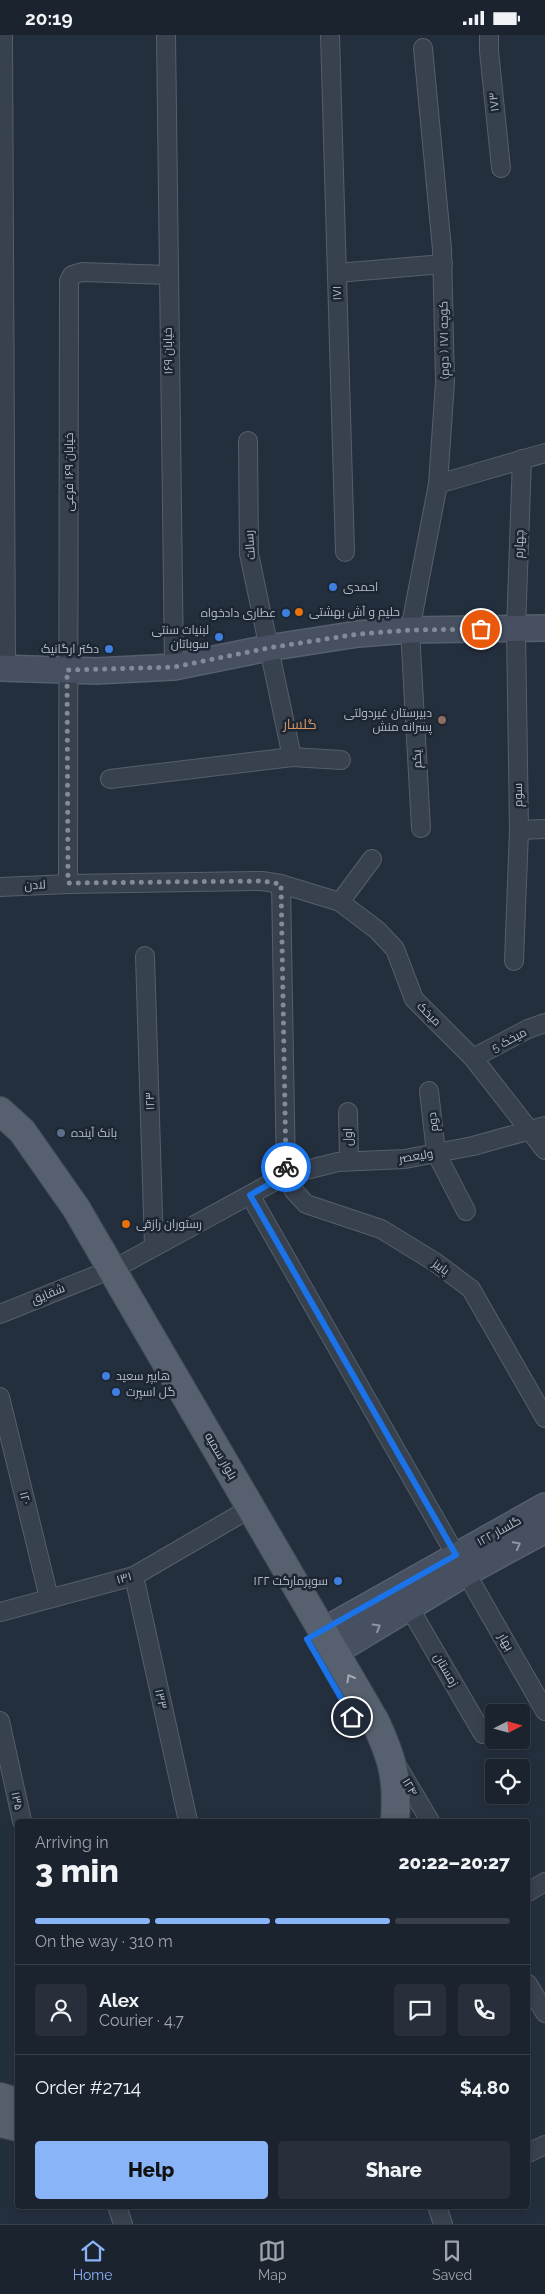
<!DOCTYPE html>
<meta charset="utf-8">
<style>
:root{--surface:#1b232e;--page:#282f3a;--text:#f1f3f6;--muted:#a0a4aa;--line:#39404a;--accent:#8ab4f8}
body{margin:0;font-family:Raleway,Cairo,sans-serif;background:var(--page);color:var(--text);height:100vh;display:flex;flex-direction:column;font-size:19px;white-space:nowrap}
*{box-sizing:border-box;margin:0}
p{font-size:16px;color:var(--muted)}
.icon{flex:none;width:28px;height:28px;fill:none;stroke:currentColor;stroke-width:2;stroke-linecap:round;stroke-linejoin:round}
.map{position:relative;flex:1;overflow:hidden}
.side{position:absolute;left:15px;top:1784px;width:515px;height:390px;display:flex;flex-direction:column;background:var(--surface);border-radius:5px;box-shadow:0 2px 8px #0003,0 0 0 1px var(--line)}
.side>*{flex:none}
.needle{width:32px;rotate:84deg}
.buttons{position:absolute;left:485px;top:1669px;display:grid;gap:10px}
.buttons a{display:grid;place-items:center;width:45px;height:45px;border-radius:5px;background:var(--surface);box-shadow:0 2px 8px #0003,0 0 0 1px var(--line);font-size:25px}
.pin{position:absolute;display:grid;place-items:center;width:42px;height:42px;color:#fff;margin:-21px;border:2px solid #fff;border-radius:50%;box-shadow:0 1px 5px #0007}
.courier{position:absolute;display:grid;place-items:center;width:50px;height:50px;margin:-25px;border:4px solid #1a73e8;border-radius:50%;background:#fff;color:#222;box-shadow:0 1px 6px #0007}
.headline em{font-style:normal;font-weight:800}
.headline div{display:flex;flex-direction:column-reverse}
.headline{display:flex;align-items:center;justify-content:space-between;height:85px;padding:0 20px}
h1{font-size:32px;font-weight:800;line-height:38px}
.bar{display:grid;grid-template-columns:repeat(4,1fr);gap:8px 5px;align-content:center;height:60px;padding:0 20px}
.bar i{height:6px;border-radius:4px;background:var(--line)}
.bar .on{background:var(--accent)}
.bar p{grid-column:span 4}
.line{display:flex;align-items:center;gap:12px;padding:0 20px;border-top:1px solid var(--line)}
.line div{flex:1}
.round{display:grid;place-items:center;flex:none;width:52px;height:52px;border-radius:5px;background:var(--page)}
.cta{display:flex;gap:10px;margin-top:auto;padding:10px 20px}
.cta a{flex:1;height:58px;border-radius:5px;background:var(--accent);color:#111;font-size:20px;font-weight:800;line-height:58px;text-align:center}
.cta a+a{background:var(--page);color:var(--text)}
.status{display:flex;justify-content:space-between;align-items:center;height:35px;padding:0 25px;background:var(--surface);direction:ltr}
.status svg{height:14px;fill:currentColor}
.menu{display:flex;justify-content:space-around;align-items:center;height:70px;border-top:1px solid var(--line);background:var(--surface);font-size:14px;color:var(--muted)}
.menu a{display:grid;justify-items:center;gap:2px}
.menu .on{color:var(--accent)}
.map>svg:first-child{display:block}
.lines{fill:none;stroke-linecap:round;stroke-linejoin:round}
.street-casing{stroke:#565f6c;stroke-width:20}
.secondary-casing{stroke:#565f6c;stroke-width:28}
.primary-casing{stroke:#414a57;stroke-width:30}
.street{stroke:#38414e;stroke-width:18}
.secondary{stroke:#465061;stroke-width:25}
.primary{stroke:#56606e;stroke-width:28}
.oneway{stroke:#8e96a5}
.oneway2{stroke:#a1aab7}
.done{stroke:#828b98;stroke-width:5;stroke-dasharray:0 9}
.route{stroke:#1a73e8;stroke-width:6}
.shop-dot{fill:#3f7fe0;stroke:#1d2633;stroke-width:2}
.food-dot{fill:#e8710a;stroke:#1d2633;stroke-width:2}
.education-dot{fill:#8d6e63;stroke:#1d2633;stroke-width:2}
.service-dot{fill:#5c6f8a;stroke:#1d2633;stroke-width:2}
.labels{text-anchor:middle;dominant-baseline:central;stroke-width:5;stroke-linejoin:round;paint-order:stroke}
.street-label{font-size:12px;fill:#b4bcc9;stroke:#1d2633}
.poi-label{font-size:12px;fill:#b4bcc9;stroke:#1d2633;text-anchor:start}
.neighbourhood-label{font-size:14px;fill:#d59563;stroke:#1d2633}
</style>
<div class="status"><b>20:19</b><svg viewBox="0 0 49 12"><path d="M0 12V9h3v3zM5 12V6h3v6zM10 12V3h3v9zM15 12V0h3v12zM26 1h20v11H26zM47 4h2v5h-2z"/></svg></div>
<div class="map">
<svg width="545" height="2189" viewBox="0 0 545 2189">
<rect width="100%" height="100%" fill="#242f3e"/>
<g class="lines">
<g class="street-casing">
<g id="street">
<path d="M3,0l3,633"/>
<path d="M166,0l8,632"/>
<path d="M330,0l15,517"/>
<path d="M489,0v16l12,117"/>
<path d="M337,238l106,-9"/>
<path d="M248,406l1,113 43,203"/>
<path d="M438,449l107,-31"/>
<path d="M110,744l182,-22 49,3"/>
<path d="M421,793l-11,-198 28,-146 7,-102 -3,-133 -19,-201"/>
<path d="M519,795l26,-1"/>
<path d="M68,849l1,-603 3,-6 10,-3 86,3"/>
<path d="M281,849l5,291 8,16 12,13 75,25 54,33 36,27 74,129"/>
<path d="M0,852l68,-3 194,-3 19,3 59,18 37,28 18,19 19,50 59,59 72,92"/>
<path d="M340,867l32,-43"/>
<path d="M145,921l9,291"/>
<path d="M514,926l5,-131 -3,-201 6,-170"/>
<path d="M473,1023l55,-29 17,-6"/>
<path d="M429,1056l7,62 30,58"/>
<path d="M348,1077l1,49"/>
<path d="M250,1160l295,516"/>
<path d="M112,1235l174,-95 52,-13 67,-3 68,-13 72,-20"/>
<path d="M0,1279l97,-39"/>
<path d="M0,1362l49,201"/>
<path d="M134,1541l54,245"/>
<path d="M409,1572l74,127"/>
<path d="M0,1577l134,-36 103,-60"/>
<path d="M0,1686l22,100"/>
<path d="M396,1729l34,57"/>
<path d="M528,1857l17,-10"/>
<path d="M528,1949l17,29"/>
<path d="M528,2118l17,-8"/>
<path d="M117,2171l6,18"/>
<path d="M437,2171l6,18"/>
</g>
</g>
<g class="secondary-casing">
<g id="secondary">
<path d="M0,633l96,3 78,-4 94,-19 90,-14 52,-4 135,-2"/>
<path d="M323,1596l222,-125"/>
<path d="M335,1617l131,-79 79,-43"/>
</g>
</g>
<g class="primary-casing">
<g id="primary">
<path d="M0,1076l22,20 54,77 299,513c18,39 23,57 20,100"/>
<path d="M0,2062l18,5"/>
<path d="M0,2088l18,4"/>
</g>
</g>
<use href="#street" class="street"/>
<use href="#secondary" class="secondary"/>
<use href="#primary" class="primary"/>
</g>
<defs><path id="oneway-chevron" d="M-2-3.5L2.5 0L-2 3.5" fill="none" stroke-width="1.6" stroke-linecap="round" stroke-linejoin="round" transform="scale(1.25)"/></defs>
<g class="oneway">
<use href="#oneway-chevron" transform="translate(517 1510) rotate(-28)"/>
<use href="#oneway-chevron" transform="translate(377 1592) rotate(-31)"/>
</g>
<use class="oneway2" href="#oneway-chevron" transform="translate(350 1643) rotate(-120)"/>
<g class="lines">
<path class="done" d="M286,1132l-5,-283 -19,-3 -194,2 -1,-213 107,-3 94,-19 90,-14 52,-4 71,-1"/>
<path class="route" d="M286,1132v8l-36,20 206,360 -149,84 45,78"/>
</g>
<g class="shop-dot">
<circle cx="333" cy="552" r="5"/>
<circle cx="286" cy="578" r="5"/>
<circle cx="219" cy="602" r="5"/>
<circle cx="109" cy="614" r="5"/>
<circle cx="106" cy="1341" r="5"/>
<circle cx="116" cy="1357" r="5"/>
<circle cx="338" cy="1546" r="5"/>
</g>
<g class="food-dot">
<circle cx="299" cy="577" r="5"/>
<circle cx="126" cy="1189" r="5"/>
</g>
<circle class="education-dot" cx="442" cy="685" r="5"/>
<circle class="service-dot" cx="61" cy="1098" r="5"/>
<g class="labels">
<g class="street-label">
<text transform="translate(494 67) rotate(-96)">۱۷۳</text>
<text transform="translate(337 258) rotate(-91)">۱۷۱</text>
<text transform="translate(444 305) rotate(-91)">کوچه ۱۷۱ ( دوم)</text>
<text transform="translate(168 316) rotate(-91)">خیابان ۱۶۹</text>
<text transform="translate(69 437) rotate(-90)">خیابان ۱۶۹ فرعی</text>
<text transform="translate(519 509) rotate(-88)">چهارم</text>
<text transform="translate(250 510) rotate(-94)">رسالت</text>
<text transform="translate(417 724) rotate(-93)">یکم</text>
<text transform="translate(518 760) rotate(-91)">سوم</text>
<text transform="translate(35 850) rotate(-3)">لادن</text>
<text transform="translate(429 979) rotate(45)">میخک</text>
<text transform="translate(509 1005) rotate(-28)">میخک 5</text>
<text transform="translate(150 1066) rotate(-92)">۱۲۳</text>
<text transform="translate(433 1087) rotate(-97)">دوم</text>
<text transform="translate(348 1102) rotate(-90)">اول</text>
<text transform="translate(416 1121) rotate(-9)">ولیعصر</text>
<text transform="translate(441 1232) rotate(36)">پاییز</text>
<text transform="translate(48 1259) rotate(-22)">شقایق</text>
<text transform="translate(221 1421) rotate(60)">بلوار سمیه</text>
<text transform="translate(25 1463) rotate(76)">۱۲۰</text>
<text transform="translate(499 1496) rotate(-29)">گلسار ۱۲۲</text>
<text transform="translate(124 1543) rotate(-16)">۱۳۱</text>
<text transform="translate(506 1607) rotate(60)">بهار</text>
<text transform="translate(446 1635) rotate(60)">زمستان</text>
<text transform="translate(161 1664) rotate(78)">۱۳۳</text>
<text transform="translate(410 1752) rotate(59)">۱۲۴</text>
<text transform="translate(17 1766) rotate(78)">۱۳۵</text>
</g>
<g class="poi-label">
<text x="343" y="552">احمدی</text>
<text x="309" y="577">حلیم و آش بهشتی</text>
<text x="276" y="578" text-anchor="end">عطاری دادخواه</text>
<text x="209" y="595" text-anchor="end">لبنیات سنتی<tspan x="209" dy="14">سوباتان</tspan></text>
<text x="99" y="614" text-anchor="end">دکتر ارگانیک</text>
<text x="432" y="678" text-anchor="end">دبیرستان غیردولتی<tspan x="432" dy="14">پسرانه منش</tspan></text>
<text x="71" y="1098">بانک آینده</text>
<text x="136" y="1189">رستوران رازقی</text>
<text x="116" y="1341">هایپر سعید</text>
<text x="126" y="1357">گل اسپرت</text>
<text x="328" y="1546" text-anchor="end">سوپرمارکت ۱۲۲</text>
</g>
<g class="neighbourhood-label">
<text x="300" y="689">گلسار</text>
</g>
</g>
</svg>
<div class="buttons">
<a><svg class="needle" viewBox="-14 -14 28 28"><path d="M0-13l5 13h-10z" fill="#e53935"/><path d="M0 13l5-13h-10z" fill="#a0a4aa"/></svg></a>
<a><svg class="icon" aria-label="locate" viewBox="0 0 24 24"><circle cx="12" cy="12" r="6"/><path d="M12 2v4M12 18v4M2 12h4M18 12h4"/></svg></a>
</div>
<div class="pin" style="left:481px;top:594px;background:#ea580c"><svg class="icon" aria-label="bag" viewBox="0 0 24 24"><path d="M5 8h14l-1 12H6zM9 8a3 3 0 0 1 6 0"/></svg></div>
<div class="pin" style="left:352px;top:1682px;background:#1f2937"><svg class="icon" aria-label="home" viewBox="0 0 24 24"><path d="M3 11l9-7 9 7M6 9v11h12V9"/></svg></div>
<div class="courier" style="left:286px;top:1132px"><svg class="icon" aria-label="bike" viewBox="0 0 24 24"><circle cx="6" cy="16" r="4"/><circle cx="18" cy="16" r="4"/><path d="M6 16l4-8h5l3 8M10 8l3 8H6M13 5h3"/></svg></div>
<section class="side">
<div class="headline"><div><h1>3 min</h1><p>Arriving in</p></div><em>20:22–20:27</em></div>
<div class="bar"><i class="on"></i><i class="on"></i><i class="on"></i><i></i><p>On the way · 310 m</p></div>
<div class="line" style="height:90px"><a class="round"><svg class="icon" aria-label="person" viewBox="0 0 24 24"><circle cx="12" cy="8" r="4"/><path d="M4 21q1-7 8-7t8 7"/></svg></a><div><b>Alex</b><p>Courier · 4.7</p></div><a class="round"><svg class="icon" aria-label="chat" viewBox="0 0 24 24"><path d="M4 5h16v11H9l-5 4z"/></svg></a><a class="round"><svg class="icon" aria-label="phone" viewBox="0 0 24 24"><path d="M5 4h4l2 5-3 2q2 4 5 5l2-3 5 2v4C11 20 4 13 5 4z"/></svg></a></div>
<div class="line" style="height:65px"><div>Order #2714</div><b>$4.80</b></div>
<div class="cta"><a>Help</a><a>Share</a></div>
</section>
</div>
<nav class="menu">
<a class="on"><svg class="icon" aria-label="home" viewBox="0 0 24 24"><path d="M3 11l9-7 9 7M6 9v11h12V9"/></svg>Home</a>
<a><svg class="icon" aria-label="map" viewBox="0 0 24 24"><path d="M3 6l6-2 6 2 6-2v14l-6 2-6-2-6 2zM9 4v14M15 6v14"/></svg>Map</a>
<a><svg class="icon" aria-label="saved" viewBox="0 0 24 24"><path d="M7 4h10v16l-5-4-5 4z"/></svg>Saved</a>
</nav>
